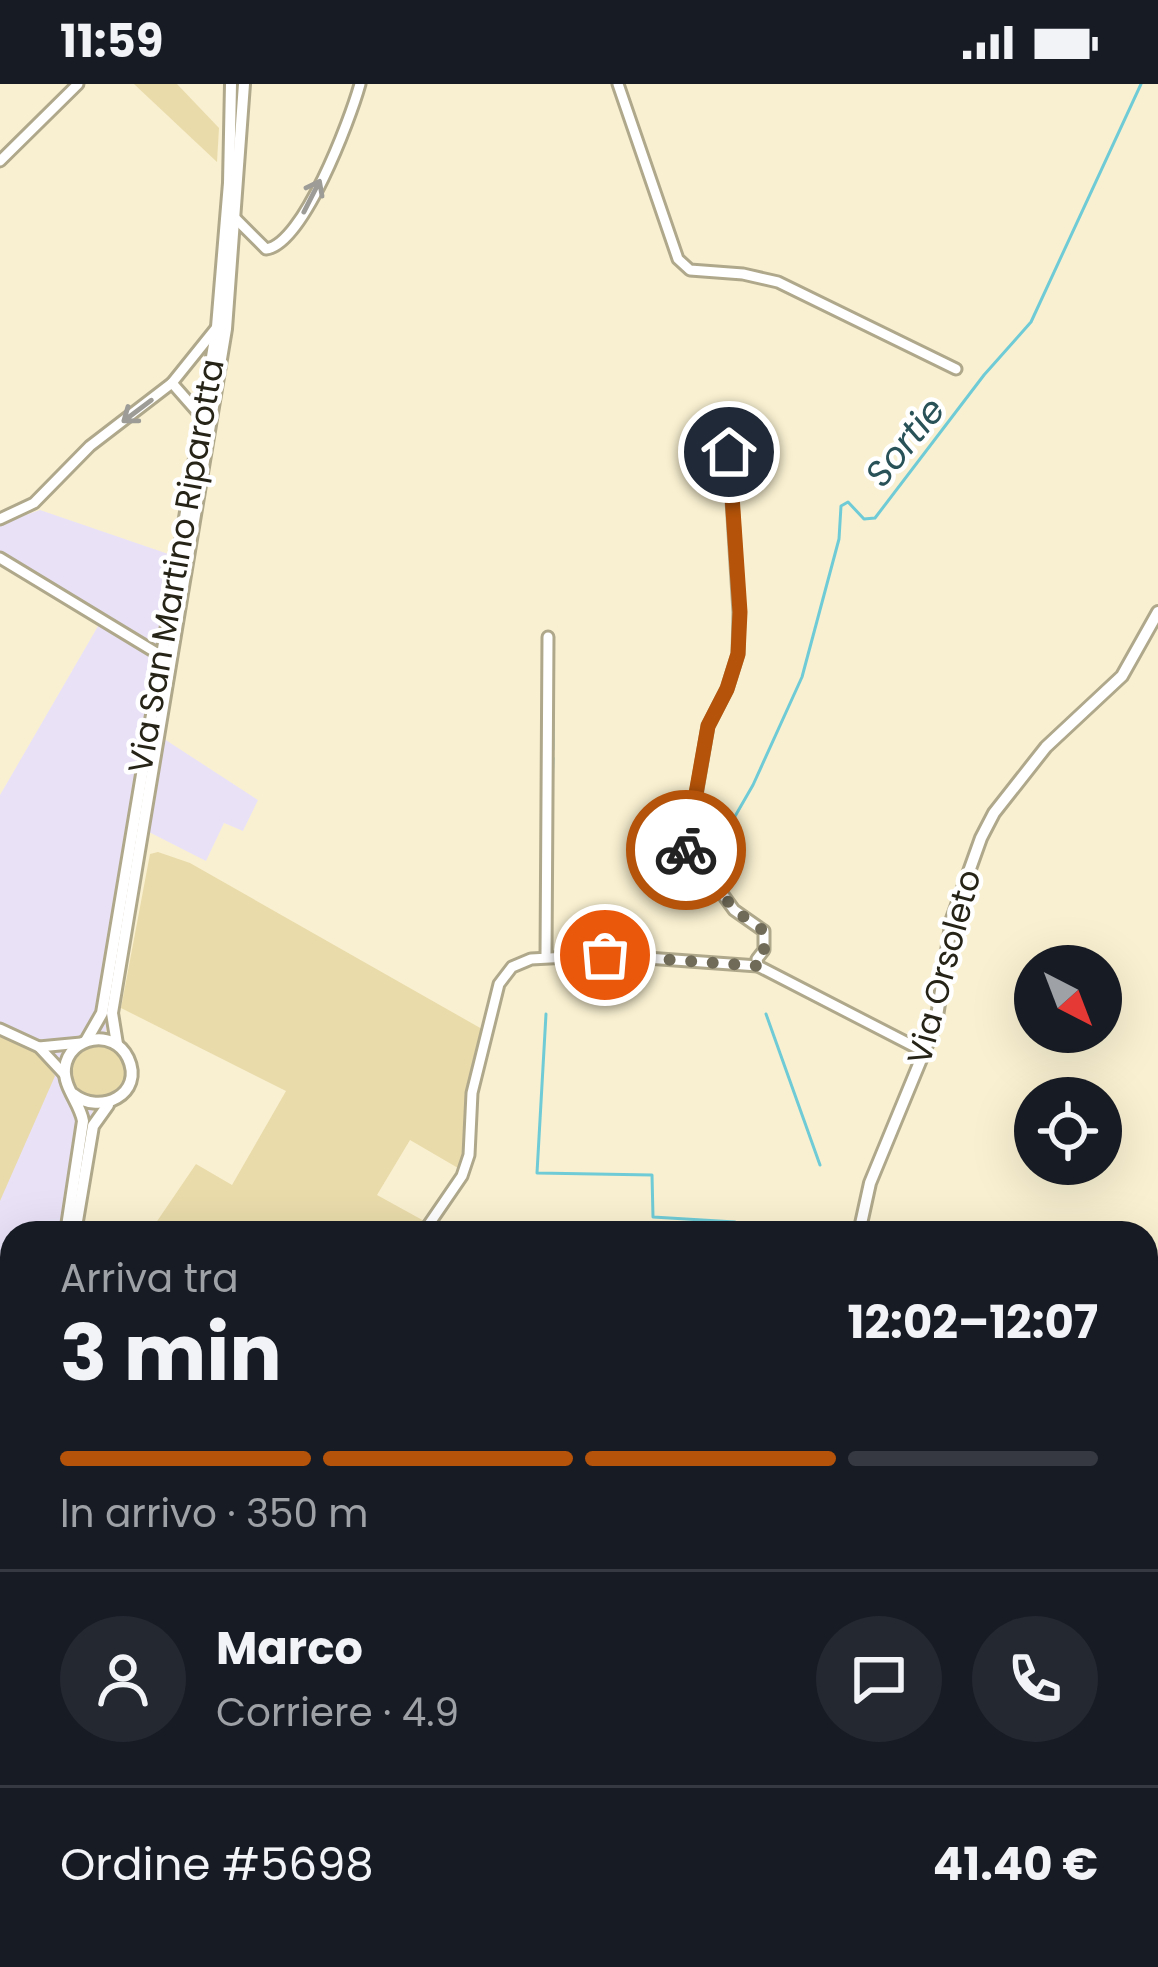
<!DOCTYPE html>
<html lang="it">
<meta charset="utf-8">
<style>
:root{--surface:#171b24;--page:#242831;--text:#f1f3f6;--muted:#9ea1a6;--line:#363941;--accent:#b45309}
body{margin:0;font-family:Poppins,sans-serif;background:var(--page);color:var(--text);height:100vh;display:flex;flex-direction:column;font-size:45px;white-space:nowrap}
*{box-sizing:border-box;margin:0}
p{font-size:39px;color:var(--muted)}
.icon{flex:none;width:66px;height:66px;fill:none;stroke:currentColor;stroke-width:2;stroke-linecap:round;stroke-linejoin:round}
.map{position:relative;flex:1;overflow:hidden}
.sheet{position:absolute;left:0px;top:1137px;width:1158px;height:747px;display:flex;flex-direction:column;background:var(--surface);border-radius:36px 36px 0 0;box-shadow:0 12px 48px #0002}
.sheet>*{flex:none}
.needle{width:78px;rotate:138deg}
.buttons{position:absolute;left:1014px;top:861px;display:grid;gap:24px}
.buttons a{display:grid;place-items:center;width:108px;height:108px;border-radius:50%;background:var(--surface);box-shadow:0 12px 48px #0002;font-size:60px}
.pin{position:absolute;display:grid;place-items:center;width:102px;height:102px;color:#fff;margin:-51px;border:6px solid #fff;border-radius:50%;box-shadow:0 3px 12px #0007}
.courier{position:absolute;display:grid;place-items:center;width:120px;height:120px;margin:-60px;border:9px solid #b45309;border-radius:50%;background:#fff;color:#222;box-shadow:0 3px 15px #0007}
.headline em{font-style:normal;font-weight:700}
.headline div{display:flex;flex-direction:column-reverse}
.headline{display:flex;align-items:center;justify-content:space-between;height:204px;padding:0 60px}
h1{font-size:78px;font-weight:700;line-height:90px}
.bar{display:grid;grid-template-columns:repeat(4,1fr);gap:18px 12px;align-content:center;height:144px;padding:0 60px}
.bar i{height:15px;border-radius:9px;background:var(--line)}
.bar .active{background:var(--accent)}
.bar p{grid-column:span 4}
.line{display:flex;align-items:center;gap:30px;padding:0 60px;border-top:3px solid var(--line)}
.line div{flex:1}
.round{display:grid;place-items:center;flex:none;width:126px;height:126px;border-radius:63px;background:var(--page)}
.status{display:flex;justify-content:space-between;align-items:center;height:84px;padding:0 60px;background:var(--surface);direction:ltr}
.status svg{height:33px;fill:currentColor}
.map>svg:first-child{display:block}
.industrial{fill:#e9e2f7}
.green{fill:#e9dbaa}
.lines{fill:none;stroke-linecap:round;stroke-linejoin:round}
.stream{stroke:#6fcbd6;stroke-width:3}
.minor-casing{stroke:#b0a88b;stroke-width:15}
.tertiary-casing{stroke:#b0a88b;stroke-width:16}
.primary-casing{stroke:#b0a88b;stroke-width:20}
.minor{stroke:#fff;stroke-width:9}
.tertiary{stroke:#fff;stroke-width:10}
.primary{stroke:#fff;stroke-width:14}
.oneway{stroke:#9d9c97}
.done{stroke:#706b58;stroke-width:12;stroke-dasharray:0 21.6}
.route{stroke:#b45309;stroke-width:15}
.labels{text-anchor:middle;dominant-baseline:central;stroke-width:9;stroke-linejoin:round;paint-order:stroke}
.street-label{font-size:33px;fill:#262317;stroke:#fff}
.water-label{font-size:36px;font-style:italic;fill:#285257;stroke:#fff}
</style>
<div class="status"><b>11:59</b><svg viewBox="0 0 49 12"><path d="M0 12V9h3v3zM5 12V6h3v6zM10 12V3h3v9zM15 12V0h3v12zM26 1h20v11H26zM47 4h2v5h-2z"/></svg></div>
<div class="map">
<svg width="1158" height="1883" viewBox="0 0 1158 1883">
<rect width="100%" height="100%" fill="#f9f0d1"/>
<path class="industrial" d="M40,426l140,48 -25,175 103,67 -15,31 -19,-8 -18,38 -67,-34 -66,406h-61v262l-12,4v-704l101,-174 -101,-63v-34z"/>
<g class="green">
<path d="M134,0h43l42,44 -2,34z"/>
<path d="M158,768l32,11 292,166 -16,70 -3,56 -5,13 -48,-28 -33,55 49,27 -7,11h-270l47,-69 36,21 54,-94 -165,-83 29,-154z"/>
<path d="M0,952l42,18 13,22 -55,125z"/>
<circle cx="98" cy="988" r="27"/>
</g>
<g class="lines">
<g class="stream">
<path d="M553,562v103"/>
<path d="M551,732l2,-58"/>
<path d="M707,781l46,-80 49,-108 37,-138 2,-33 7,-4 16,17 11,-1 109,-143 47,-53 110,-238"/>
<path d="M546,930l-9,159 115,2 1,42 82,5 4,11"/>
<path d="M766,930l54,151"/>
<path d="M1146,1436l12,-22"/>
<path d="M709,1883l2,-11"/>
</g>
<g class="minor-casing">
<g id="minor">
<path d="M618,0l60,175 12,11 53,4 35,8 178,87"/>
<path d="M0,77l78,-77"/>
<path d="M236,135l30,30c37,-4 84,-129 94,-165"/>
<path d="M172,299l29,33"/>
<path d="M729,368l10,160 -1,42 -11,35 -19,37 -22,127 2,7 20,14 26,36 30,21v19l-7,9 1,7"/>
<path d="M0,435l34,-16 56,-57 82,-63 45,-56"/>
<path d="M0,474l160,97"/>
<path d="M546,873l2,-320"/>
<path d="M0,945l39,18 26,28"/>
<path d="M39,963l42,-4"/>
<path d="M423,1149l39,-57 7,-21 3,-62 27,-109 13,-17 19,-8 74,-4 153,11 167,86"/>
<path d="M0,1208l12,1"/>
<path d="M1146,1470l12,-48"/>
<path d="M125,1872l17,11"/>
<path d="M278,1872l17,11"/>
<path d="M96,1883v-11"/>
<path d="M416,1883l8,-11"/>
<path d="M489,1883l8,-11"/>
<path d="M703,1883l1,-11"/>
<path d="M952,1883l6,-11"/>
</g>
</g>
<g class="tertiary-casing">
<g id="tertiary">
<path d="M86,957l16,-28 115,-686 12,-144 2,-99"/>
<path d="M117,960l-5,-31 114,-684 18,-245"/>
<path d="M66,1149l17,-112c-3,-18 -20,-34 -18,-53 4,-32 49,-40 63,-10 17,36 -28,58 -55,36"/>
<path d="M75,1149l18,-107 15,-21"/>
<path d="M859,1149l11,-50 66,-160 16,-104 29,-81 13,-25 52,-66 76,-71 36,-64"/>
<path d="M0,1750l12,-2"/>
<path d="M54,1883v-11"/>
<path d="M541,1883l3,-11"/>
</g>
</g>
<g class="primary-casing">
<g id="primary">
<path d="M0,1426l12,-4"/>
<path d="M0,1466l12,-2"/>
<path d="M1146,1482l12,-1"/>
<path d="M0,1510l12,21"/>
</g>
</g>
<use href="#minor" class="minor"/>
<use href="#tertiary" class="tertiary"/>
<use href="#primary" class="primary"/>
</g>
<defs><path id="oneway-shaft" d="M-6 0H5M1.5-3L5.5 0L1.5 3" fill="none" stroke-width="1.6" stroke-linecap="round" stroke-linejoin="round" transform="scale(3)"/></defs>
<g class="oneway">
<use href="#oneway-shaft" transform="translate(312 112) rotate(-63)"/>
<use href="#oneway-shaft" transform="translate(137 327) rotate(143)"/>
</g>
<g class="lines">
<path class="done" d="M605,871l153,11 -1,-7 7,-9v-19l-30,-21 -26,-36 -20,-14 -2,-10"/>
<path class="route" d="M686,766l22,-124 19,-37 11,-35 2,-42 -11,-160"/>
</g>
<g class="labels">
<g class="street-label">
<text transform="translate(176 482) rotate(-80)">Via San Martino Riparotta</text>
<text transform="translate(944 883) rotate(-75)">Via Orsoleto</text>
</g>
<g class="water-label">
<text transform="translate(905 358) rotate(-51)">Sortie</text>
</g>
</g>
</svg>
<div class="buttons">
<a><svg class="needle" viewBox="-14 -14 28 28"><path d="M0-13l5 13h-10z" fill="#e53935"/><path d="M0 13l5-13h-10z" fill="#9ea1a6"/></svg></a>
<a><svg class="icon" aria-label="locate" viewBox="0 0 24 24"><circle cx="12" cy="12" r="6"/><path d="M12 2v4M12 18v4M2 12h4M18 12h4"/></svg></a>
</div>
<div class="pin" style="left:605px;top:871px;background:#ea580c"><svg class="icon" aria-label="bag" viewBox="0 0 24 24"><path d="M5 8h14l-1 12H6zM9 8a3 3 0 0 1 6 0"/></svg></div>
<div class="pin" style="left:729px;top:368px;background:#1f2937"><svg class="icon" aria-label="home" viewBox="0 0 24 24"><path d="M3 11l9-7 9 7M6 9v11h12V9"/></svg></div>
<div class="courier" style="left:686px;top:766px"><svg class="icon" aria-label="bike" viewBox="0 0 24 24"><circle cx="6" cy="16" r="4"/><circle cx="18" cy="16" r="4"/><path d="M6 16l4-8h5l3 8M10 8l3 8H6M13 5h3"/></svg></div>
<section class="sheet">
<div class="headline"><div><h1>3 min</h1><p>Arriva tra</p></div><em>12:02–12:07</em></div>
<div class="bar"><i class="active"></i><i class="active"></i><i class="active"></i><i></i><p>In arrivo · 350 m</p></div>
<div class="line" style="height:216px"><a class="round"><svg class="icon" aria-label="person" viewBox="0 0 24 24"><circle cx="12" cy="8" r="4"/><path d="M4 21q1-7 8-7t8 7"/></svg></a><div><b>Marco</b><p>Corriere · 4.9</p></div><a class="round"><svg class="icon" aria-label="chat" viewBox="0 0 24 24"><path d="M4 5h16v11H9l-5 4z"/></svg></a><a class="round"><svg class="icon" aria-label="phone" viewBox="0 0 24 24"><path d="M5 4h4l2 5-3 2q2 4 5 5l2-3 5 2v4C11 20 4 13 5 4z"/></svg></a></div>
<div class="line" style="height:156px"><div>Ordine #5698</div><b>41.40 €</b></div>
</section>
</div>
